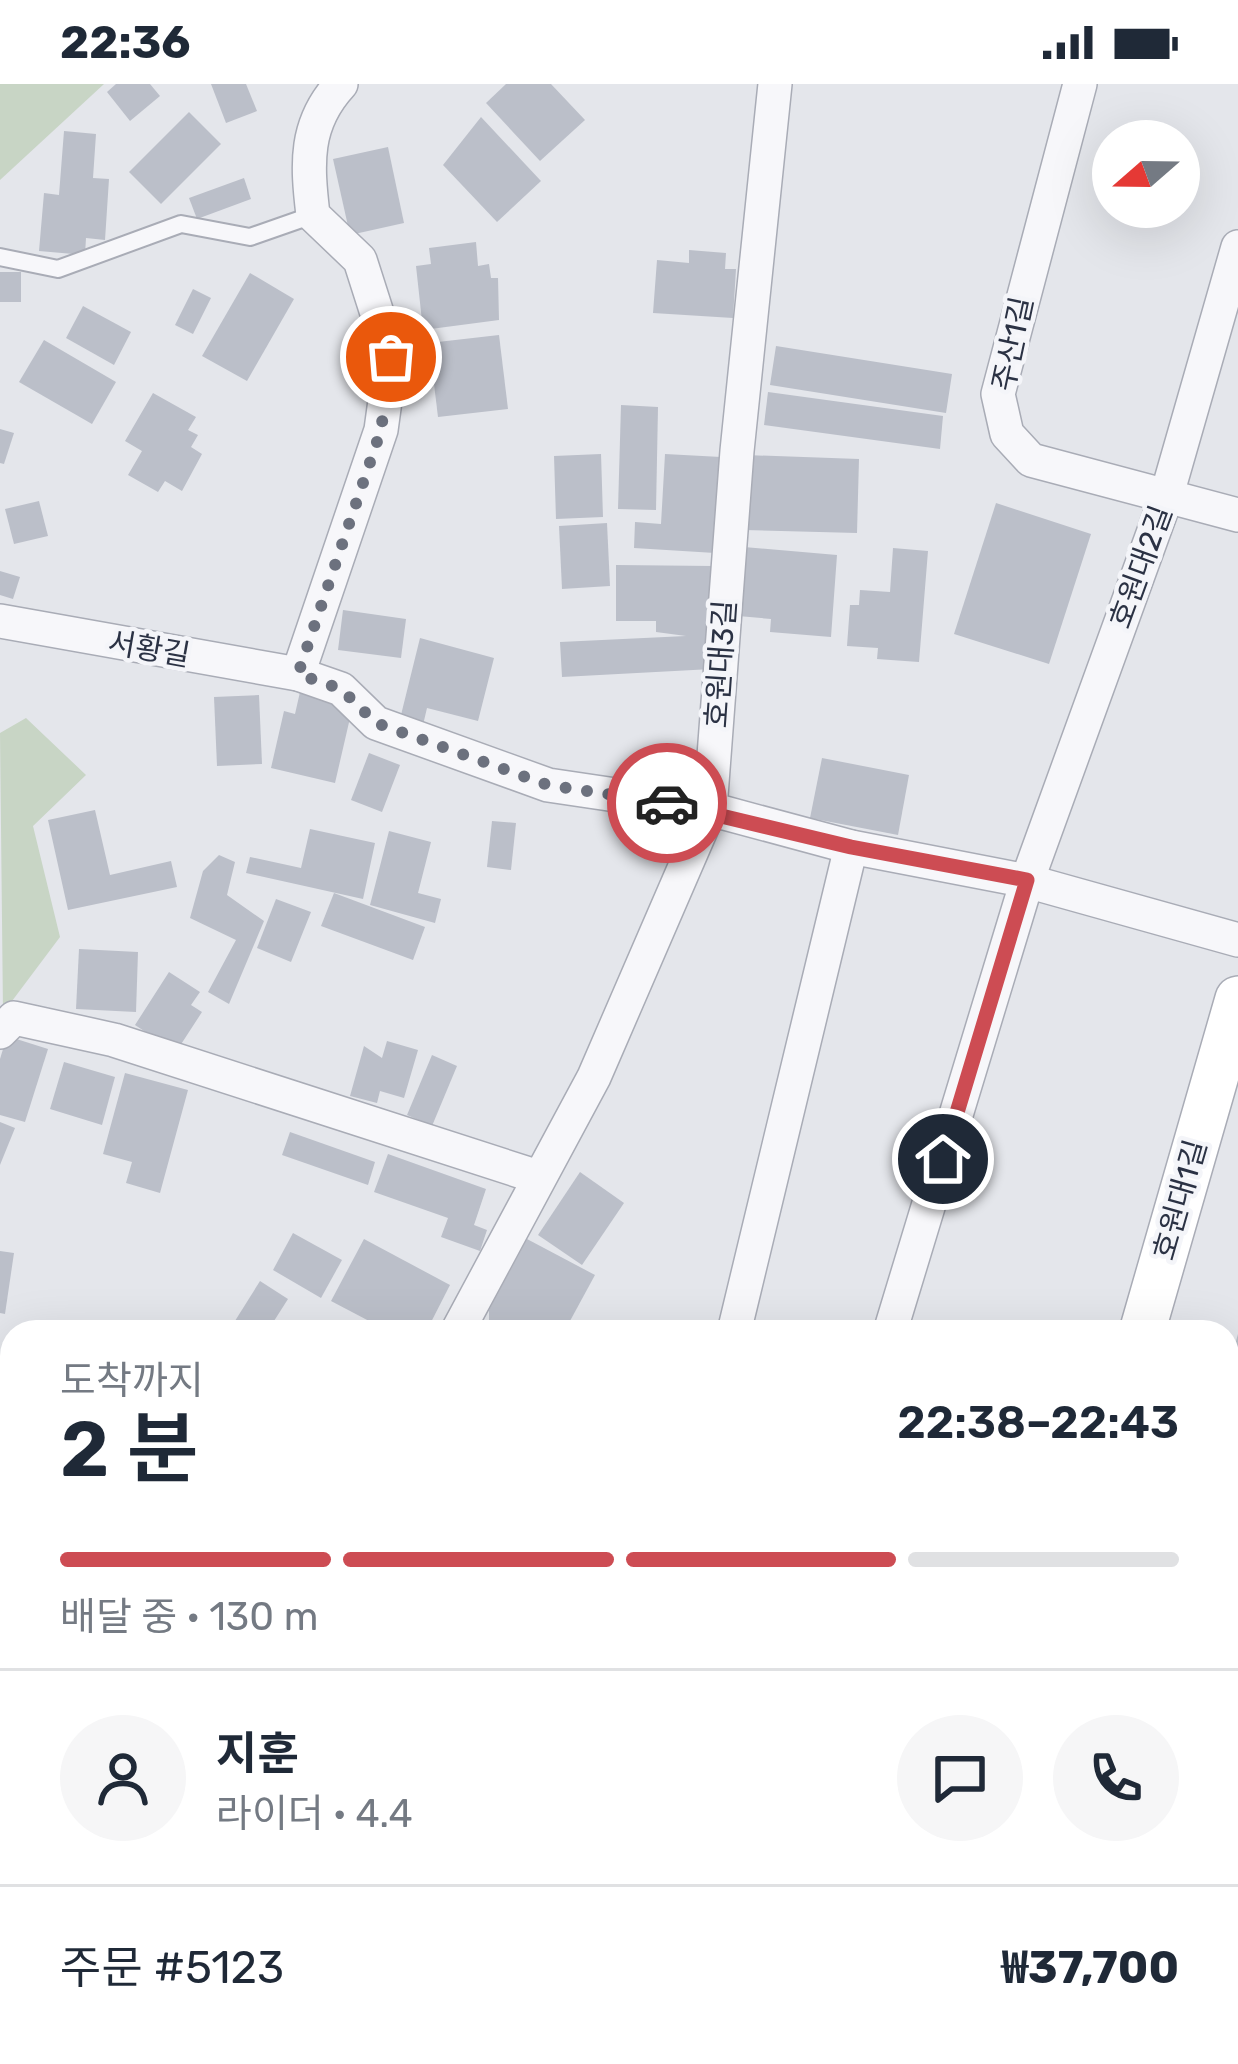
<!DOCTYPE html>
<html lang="ko">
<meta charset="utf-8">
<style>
:root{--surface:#fff;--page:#f6f6f7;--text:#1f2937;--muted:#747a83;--line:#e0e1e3;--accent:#cd4c53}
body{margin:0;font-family:Rubik,"Noto Sans KR",sans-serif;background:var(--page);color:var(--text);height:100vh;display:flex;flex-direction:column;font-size:45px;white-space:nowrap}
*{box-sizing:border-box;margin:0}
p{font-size:39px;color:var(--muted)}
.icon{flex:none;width:66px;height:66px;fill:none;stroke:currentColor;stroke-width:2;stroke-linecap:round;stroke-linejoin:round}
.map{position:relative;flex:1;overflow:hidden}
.side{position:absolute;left:0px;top:1236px;width:1239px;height:744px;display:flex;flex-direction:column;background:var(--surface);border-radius:36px 36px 0 0;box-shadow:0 12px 48px #0002}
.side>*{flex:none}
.needle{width:78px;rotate:250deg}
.controls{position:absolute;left:1092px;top:36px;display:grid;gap:24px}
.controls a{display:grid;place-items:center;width:108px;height:108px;border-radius:50%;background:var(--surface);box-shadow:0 12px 48px #0002;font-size:60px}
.pin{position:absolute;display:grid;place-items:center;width:102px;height:102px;color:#fff;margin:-51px;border:6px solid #fff;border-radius:50%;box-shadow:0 3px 12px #0007}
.courier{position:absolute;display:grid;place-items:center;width:120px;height:120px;margin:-60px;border:9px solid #cd4c53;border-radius:50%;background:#fff;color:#222;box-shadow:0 3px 15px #0007}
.head em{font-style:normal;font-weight:600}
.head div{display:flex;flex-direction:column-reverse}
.head{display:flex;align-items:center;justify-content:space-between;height:204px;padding:0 60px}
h1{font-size:78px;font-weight:600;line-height:90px}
.bar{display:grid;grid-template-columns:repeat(4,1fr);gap:18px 12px;align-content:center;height:144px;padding:0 60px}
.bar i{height:15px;border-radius:9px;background:var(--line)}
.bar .current{background:var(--accent)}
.bar p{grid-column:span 4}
.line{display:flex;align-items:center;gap:30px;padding:0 60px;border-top:3px solid var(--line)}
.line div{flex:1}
.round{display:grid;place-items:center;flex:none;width:126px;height:126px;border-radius:63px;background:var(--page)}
.status{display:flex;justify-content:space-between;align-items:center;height:84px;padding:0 60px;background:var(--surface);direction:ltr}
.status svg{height:33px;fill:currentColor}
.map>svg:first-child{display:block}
.built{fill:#d2d5dd}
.green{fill:#c8d5c5}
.building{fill:#bbbfc9}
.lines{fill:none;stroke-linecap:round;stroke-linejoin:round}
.lane-casing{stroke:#a9acb6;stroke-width:20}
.street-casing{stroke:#a9acb6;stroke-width:36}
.secondary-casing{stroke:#a9acb6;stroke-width:48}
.lane{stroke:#f7f7fa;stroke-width:16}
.street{stroke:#f7f7fa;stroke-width:33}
.secondary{stroke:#fff;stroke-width:45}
.done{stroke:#6c717e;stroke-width:12;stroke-dasharray:0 21.6}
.route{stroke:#cd4c53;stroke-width:15}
.labels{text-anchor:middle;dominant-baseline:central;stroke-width:9;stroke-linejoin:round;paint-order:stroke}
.street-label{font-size:30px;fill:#2b3244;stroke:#f4f5f9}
</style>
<div class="status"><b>22:36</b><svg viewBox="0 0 49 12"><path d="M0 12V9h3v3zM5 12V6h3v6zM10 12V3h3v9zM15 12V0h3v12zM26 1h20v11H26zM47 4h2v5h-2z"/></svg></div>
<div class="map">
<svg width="1238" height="1980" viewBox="0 0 1238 1980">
<rect width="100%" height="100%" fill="#e4e6eb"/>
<path class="built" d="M0,1755l12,4v209h908l-4,12h-916z"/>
<g class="green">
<path d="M0,0h104l-104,96z"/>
<path d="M26,634l60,57 -53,51 27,111 -57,76 -3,-280z"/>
<path d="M1238,1762v218h-243l3,-12h229v-202z"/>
<path d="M296,1968h92l2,12h-95z"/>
</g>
<g class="building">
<path d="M116,0h34l10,12 -30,25 -23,-29z"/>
<path d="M211,0h35l11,27 -31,12z"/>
<path d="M506,0h45l34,36 -45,41 -54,-58z"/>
<path d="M189,28l32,32 -60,60 -32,-32z"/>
<path d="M481,33l60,64 -44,41 -54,-57z"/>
<path d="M64,47l32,3 -3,44 16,1 -4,61 -19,-2 -1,17 -46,-4 5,-58 15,2z"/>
<path d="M388,63l16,76 -54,12 -17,-76z"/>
<path d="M244,94l7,21 -54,20 -8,-21z"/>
<path d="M476,158l2,24 11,-2 2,14h7l1,42 -76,10 -7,-64 15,-2 -2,-16z"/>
<path d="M689,166l37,3 -1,16h11l-3,49 -80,-5 4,-53 32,3z"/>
<rect x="0" y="188" width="21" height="30"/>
<path d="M250,189l44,26 -47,82 -45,-25z"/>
<path d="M193,205l18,9 -18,36 -18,-9z"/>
<path d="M83,222l48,26 -17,33 -48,-27z"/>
<path d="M499,251l9,74 -70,8 -9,-74z"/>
<path d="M44,256l72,42 -24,42 -73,-42z"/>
<path d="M776,262l176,28 -6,39 -176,-28z"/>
<path d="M768,308l175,24 -3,33 -176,-24z"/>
<path d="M153,309l43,24 -8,13 10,5 -7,12 11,7 -20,37 -17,-10 -7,11 -30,-17 14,-24 -17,-10z"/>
<path d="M621,321l37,2 -2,103 -38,-1z"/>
<path d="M0,345l14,4 -10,31 -4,-1z"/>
<path d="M601,370l2,63 -47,2 -2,-63z"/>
<path d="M665,370l56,3 -6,96 -81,-5 1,-26 26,2z"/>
<path d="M746,371l113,4 -2,74 -113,-3z"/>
<path d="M39,417l9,35 -34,8 -9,-35z"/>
<path d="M996,419l95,31 -42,130 -95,-30z"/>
<path d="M607,439l3,63 -48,3 -3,-63z"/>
<path d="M744,463l93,8 -6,82 -61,-5 1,-13 -33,-3z"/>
<path d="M893,464l35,3 -9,111 -42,-3 1,-11 -31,-2 3,-41h9l1,-15 30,2z"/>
<path d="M616,481l97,1 -1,103 -150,8 -2,-35 126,-6 -30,-4v-11h-40z"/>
<path d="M0,487l20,6 -7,22 -13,-4z"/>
<path d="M343,526l63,9 -5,39 -63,-8z"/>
<path d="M420,554l74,20 -16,63 -51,-13 -4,17 -23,-6z"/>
<path d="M300,608l53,13 -18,78 -64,-15 13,-57 11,3z"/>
<path d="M259,611l3,69 -45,2 -3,-69z"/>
<path d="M369,669l31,12 -18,47 -31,-12z"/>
<path d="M822,674l87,17 -11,60 -88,-17z"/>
<path d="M95,726l15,65 61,-14 6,26 -109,23 -20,-90z"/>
<path d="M492,737l24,2 -5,47 -24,-3z"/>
<path d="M310,745l65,14 -12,56 -117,-26 4,-16 51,11z"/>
<path d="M389,747l42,11 -13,51 23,6 -6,24 -65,-18z"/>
<path d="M219,771l16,7 -8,33 37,26 -35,83 -21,-12 28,-52 -46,-22 13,-47z"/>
<path d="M334,809l91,34 -12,33 -92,-34z"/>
<path d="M276,815l35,13 -20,50 -34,-14z"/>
<path d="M79,865l59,3 -2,60 -60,-3z"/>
<path d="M169,888l31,20 -9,13 11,7 -26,40 -41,-27z"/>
<path d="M7,952l41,13 -23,73 -25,-7v-56z"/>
<path d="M387,957l31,9 -14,48 -24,-7 -3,12 -27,-7 14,-50 18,12z"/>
<path d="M432,971l25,11 -25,60 -25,-11z"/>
<path d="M64,978l51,15 -13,48 -52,-16z"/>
<path d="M125,989l63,17 -28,103 -34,-10 6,-21 -29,-8z"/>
<path d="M0,1038l15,6 -15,37z"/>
<path d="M290,1048l85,30 -7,23 -86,-30z"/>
<path d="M388,1070l98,35 -12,36 13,5 -7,21 -39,-14 7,-19 -74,-26z"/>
<path d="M580,1088l44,31 -42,62 -44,-30z"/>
<path d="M293,1149l49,27 -21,38 -48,-28z"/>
<path d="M364,1155l86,46 -24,47h-36l-59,-31z"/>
<path d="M527,1155l68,36 -31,57h-60l-15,-12v-10z"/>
<path d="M0,1167l14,2 -9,61 -5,-1z"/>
<path d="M260,1197l28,18 -21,33h-39z"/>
<path d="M1238,1250v42l-11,-3z"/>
<path d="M0,1345h12l-3,97 -9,-1z"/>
<path d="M0,1928l12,6 -12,31z"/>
<path d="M12,1952v16h12l-5,12 -17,-3z"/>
<path d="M432,1968h242l52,10 -298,2z"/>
</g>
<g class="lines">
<g class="lane-casing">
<g id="lane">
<path d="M0,173l58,12 123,-45 69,13 63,-22"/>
<path d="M0,1871l12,2"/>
<path d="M418,1968l1,12"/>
<path d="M81,1980l5,-12"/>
<path d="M269,1980v-12"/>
<path d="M841,1980l4,-12"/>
</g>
</g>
<g class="street-casing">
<g id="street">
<path d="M1080,0l-82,310 9,40 24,26 207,55"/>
<path d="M0,537l298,53 43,15 35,34 172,62 162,24 141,38 176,34 211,59"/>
<path d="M298,590l83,-244 10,-73 -31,-97 -47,-45c-6,-51 -9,-91 28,-131"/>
<path d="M0,948l14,-14 100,22 424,137"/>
<path d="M457,1248l137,-255 116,-268 27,-358 38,-367"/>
<path d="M734,1248l117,-485"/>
<path d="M890,1248l137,-451 139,-383 72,-251"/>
</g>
</g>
<g class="secondary-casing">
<g id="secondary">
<path d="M1142,1248l96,-333"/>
<path d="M936,1980l4,-12"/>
</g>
</g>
<use href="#lane" class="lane"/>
<use href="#street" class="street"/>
<use href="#secondary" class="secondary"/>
</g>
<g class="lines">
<path class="done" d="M391,273l-10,73 -83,244 43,15 35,34 172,62 119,18"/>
<path class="route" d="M667,719l184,44 176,33 -84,279"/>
</g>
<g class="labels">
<g class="street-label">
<text transform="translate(1013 260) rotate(-78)">주산1길</text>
<text transform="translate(1141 483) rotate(-70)">호원대2길</text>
<text transform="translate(149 565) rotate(10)">서황길</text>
<text transform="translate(721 580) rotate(-86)">호원대3길</text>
<text transform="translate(1180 1116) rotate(-74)">호원대1길</text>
</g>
</g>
</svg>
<div class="controls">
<a><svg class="needle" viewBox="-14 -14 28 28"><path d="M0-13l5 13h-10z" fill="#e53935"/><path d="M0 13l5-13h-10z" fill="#747a83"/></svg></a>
</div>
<div class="pin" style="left:391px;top:273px;background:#ea580c"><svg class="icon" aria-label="bag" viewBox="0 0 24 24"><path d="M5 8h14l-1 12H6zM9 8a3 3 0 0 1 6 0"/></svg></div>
<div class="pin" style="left:943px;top:1075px;background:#1f2937"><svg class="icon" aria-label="home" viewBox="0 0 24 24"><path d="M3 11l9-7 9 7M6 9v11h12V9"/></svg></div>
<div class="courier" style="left:667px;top:719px"><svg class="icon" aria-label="car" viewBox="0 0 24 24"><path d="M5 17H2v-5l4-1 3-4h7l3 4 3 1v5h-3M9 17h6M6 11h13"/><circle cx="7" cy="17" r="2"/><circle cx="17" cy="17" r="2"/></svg></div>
<section class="side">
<div class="head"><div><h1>2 분</h1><p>도착까지</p></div><em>22:38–22:43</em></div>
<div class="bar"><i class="current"></i><i class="current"></i><i class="current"></i><i></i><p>배달 중 · 130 m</p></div>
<div class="line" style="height:216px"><a class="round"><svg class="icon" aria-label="person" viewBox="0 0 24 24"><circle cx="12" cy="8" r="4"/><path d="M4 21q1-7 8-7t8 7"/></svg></a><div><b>지훈</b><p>라이더 · 4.4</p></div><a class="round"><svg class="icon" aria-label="chat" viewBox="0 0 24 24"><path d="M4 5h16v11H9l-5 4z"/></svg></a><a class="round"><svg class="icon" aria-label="phone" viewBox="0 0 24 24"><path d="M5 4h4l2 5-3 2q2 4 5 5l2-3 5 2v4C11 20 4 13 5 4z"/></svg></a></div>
<div class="line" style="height:156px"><div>주문 #5123</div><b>₩37,700</b></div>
</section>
</div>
